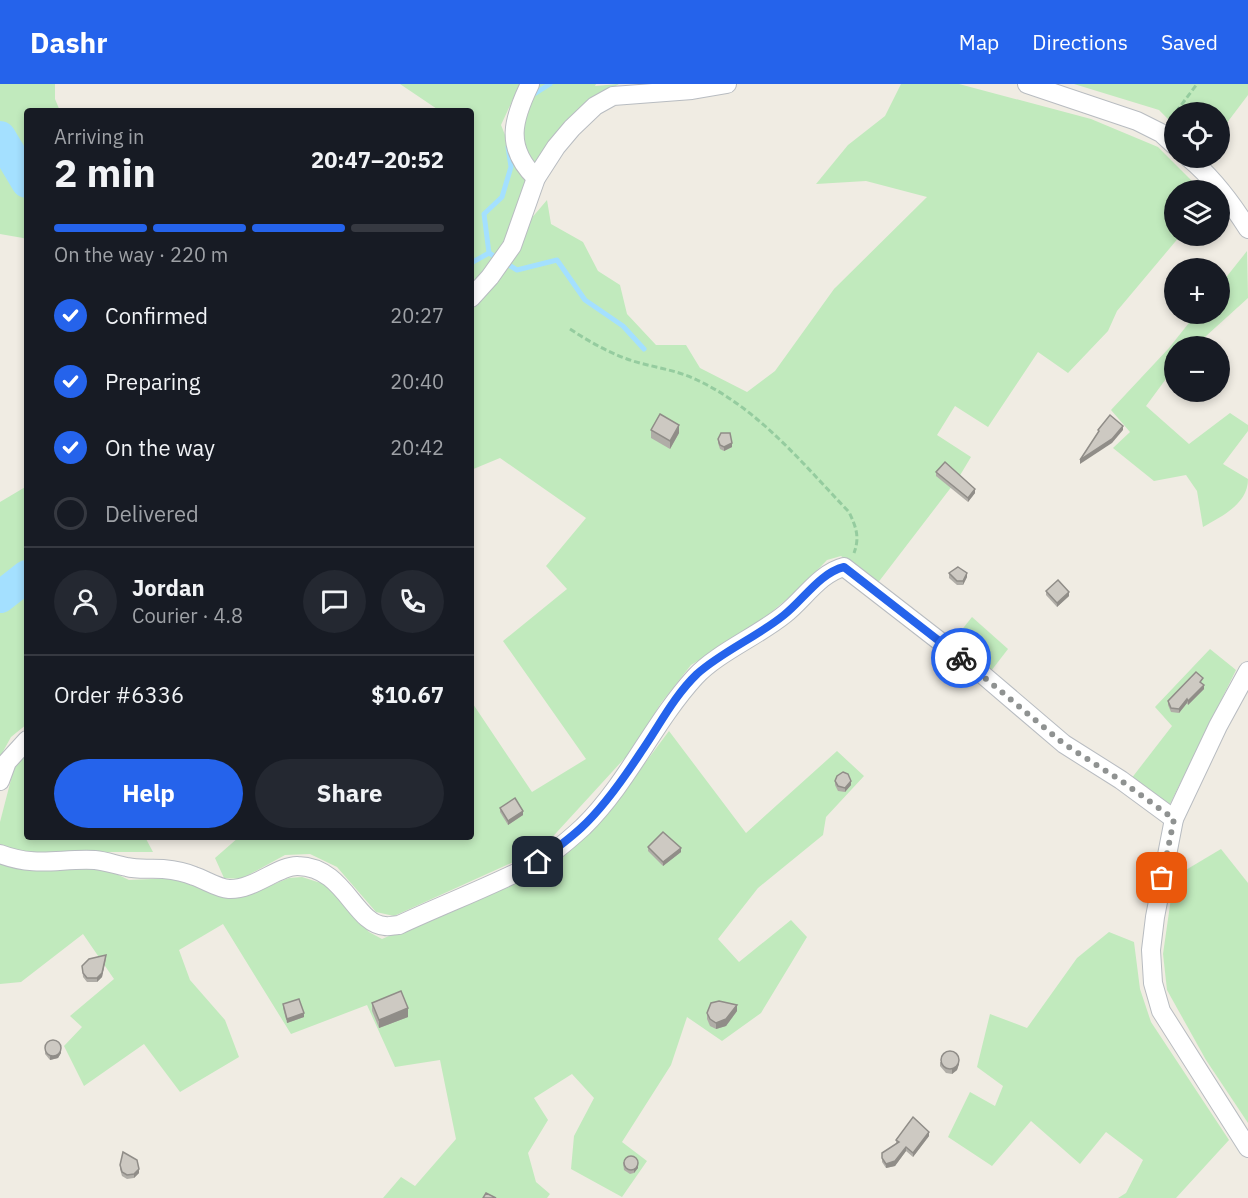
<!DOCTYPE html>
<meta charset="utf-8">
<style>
:root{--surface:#171b24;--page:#242831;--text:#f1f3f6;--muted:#9ea1a6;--line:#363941;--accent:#2563eb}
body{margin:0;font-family:"IBM Plex Sans",sans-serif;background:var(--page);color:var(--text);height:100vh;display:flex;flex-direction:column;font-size:22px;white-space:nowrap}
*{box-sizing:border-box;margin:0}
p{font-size:20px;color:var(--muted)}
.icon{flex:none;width:33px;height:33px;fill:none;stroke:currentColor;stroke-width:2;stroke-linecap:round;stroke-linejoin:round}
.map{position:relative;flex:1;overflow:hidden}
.panel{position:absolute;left:24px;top:24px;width:450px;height:732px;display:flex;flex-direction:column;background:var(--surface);border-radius:6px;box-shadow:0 3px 9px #0003}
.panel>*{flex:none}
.tools{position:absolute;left:1164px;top:18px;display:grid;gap:12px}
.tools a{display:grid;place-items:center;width:66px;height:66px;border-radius:50%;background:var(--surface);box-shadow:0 3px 9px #0003;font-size:30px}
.pin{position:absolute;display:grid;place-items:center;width:51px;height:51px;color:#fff;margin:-26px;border-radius:12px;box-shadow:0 3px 9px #0006}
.courier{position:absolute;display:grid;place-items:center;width:60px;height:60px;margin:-30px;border:4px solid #2563eb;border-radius:50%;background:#fff;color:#222;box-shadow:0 2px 8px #0007}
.head em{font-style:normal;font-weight:700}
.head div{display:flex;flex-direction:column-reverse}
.head{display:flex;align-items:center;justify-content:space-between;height:102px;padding:0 30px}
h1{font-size:39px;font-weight:700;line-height:45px}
.bar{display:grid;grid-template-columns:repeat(4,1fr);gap:9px 6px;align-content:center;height:72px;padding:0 30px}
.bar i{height:8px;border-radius:4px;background:var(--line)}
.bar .current{background:var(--accent)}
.bar p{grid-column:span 4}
.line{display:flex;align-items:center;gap:15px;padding:0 30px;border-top:2px solid var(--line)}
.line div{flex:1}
.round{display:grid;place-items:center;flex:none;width:63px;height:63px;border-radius:32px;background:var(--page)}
ol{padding:0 30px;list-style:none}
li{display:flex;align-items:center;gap:18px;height:66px}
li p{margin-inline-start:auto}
li .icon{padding:6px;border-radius:50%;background:var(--accent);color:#fff;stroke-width:4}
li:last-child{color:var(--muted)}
li i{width:33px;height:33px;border:3px solid var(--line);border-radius:50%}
.cta{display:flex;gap:12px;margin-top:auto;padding:12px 30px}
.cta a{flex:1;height:69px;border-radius:36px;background:var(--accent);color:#fff;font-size:24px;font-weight:700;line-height:69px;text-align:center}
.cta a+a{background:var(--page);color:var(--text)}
header{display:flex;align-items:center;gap:36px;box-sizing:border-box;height:84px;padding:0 30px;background:var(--accent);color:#fff}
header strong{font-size:28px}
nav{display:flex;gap:33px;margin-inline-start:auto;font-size:21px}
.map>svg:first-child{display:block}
.green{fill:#c1eabd}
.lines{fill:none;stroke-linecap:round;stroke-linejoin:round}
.stream{stroke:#a4e0ff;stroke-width:5}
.river{stroke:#a4e0ff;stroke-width:32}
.minor-casing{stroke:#b8bcc1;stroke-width:20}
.path{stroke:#95cc9f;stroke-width:3;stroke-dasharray:6 3;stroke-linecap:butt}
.minor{stroke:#fff;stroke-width:18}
.wall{fill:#b0ada7}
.shaded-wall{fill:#908d88}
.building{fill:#cdc9c2;stroke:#908d88;stroke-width:1.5}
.done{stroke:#8f9291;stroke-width:6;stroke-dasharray:0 10.8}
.route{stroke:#2563eb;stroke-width:8}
</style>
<header>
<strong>Dashr</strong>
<nav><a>Map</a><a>Directions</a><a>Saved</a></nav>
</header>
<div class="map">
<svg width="1248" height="1114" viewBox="0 0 1248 1114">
<rect width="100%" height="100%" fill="#f0ece3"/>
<g class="green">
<path d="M0,0h55v15l5,12h-33v129l-4,-2 -23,-4z"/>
<path d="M400,0h120l-19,41 17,42 10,13 -25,67 -32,39v-175h-31z"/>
<path d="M535,0h61l-1,2 24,-2 -38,23 -45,61 -11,-17 -3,-33z"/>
<path d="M901,0h58l132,35 67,28 43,43h-27v46h6l-63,75 -9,20 -40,42 -30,-21 -50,75 -33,-21 -18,29 34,22 -12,20 -82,107 -36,-28 -14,4 -27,28 -44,37 -65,40 -30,38 -27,45 -88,96 -28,16 -124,56 -18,-4 -39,-45 -27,-13 -25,1 -44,24 -17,-1 -9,-20 24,-21h232v-136l61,91 54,-33 -83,-118 64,-52 -21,-23 40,-48 -86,-60 -29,12v-159l29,-33 30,-58 17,-20 4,24 32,18 15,29 22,14 7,29 29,31h30l14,23 47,24 28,-21 59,-82 93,-92 -61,-16 -50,3 32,-39 37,-29z"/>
<path d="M1074,0h174v11l-28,37v-20h-46v13l-15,-15z"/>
<path d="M1247,167l1,47 -53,48h-21v22l-28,38 43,38 41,-31 18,12v6l-25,33 25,15c0,25 -26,37 -45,48l-6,-36 -11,-16 -32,6 -41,-33 17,-16 -19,-22 58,-62 27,-34h24v-29z"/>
<path d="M27,402v238l-16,13 -11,20v-255z"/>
<path d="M972,533l36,32 -17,22 -39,-29z"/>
<path d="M1210,565l26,21 -68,138 -37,-29 41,-53 -17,-19z"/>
<path d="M669,647l77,102 91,-82 27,25 -38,41 -3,18 -65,53 -40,51 21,23 52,-42 16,17 -46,76 -39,28 -35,-24 -16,48 -49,77 25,19 -25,36 -51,-28 3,-33 20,-38 -22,-24 -38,24 14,22 -20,33 8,29 14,12 -3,4h-164l18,-21 14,9 41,-47 -16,-79 -45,7 -28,-62 -76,29 -68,-110 -44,26 11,30 35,40 14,37 -59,35 -36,-48 -60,42 -20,-40 18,-19 -12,-11 44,-37 -31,-45 -62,48 -21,2v-126l104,10 25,12 47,-2 32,14 34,5 47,-19 13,-1 25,8 42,47 13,7 162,-70 56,-46z"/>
<path d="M27,670v83h118l8,15h-57l-46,4 -34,-6 -16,-6v-22l15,-58z"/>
<path d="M1221,765l27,34v240l-42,-63 -39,-70 -4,-36 11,-77z"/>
<path d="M1109,848l25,10 6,47 11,33 78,118 -53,58h-58l8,-5 17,-33 -37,-28 -26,32 -49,-43 -39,45 -44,-29 22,-45 25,14 8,-20 -26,-19 13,-53 37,14 50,-70z"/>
</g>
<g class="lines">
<g class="stream">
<path d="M531,12l19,-12"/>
<path d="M489,169l28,17 40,-10 28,40 38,26 21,23"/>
<path d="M471,179l18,-10 -5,-39 18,-17 9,-30 -3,-20"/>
</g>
<g class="river">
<path d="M0,53l27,45"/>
<path d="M0,513l27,-21"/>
</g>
<g class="minor-casing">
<g id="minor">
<path d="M530,0c-17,35 -26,63 6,94"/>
<path d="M1027,0l110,37 24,12 13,12"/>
<path d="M1189,74c24,20 42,44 59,71"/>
<path d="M471,214l19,-21 22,-31 24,-68 20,-31 16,-19 23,-22 18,-10 79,-6 35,-6"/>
<path d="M1248,587l-30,55 -44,93 -19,98 -4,33 2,33 8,28 87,137"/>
<path d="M0,697l7,-19 20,-22"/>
<path d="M0,770c37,14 60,4 95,6 11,1 21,5 32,7 11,3 24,1 36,2 10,1 22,3 31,7 12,4 23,12 35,13 25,1 50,-24 69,-23 47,1 56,58 87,60 4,1 9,-1 14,-1 45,-21 93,-39 137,-62 14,-7 35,-25 47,-36 45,-44 70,-104 112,-150 22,-24 63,-41 90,-63 19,-15 35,-41 59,-47l138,107 82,70 57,36 53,39"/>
</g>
</g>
<g class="path">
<path d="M1176,28l21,-28"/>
<path d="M570,245c18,12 36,22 57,30 22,8 48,10 70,21 62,29 105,83 152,132 7,15 11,25 5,41"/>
</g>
<use href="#minor" class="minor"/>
</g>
<g class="wall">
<path d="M651,346l28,3 -9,16 -19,-11z"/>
<path d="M718,355l14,8 -8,4 -4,-2 -2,-6z"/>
<path d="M936,388l39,21 -7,9 -32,-26z"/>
<path d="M949,489l18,4 -4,8h-6l-8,-7z"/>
<path d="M1046,507l23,5 -12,11 -11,-12z"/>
<path d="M1202,599l2,6 -16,16 -1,-2 -8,10 -8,-1 -3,-7v-4l35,-18z"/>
<path d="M835,697l16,4 -6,7 -7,-1 -3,-6z"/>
<path d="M500,724l23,7 -15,10 -8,-13z"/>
<path d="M648,763l33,5 -18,14 -15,-15z"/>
<path d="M106,875l-4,18 -5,5h-10l-4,-5 -1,-11z"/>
<path d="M372,919l36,14 -29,11 -7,-17z"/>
<path d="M283,920l21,13 -17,6 -4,-15z"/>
<path d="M737,927l-11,15 -10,3 -6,-3 -3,-7v-6z"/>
<path d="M45,966l16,3 -3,5 -8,2 -5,-6z"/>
<path d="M940,978l19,2 -2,6 -5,4 -6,-1 -6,-7z"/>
<path d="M929,1052l-16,21 -7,-6 -11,15 -9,2 -4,-6v-9l14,-9v-4z"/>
<path d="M623,1078l15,6 -4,5 -4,1 -6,-4z"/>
<path d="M120,1081l19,8 -5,5 -7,1 -5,-3 -2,-7z"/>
</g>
<g class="shaded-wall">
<path d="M679,341v8l-9,16v-8z"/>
<path d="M1123,342v4l-11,13 -32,21v-4z"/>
<path d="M732,359v4l-8,4v-4z"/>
<path d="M975,405v4l-7,9v-4z"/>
<path d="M967,489v4l-4,8v-4z"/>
<path d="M1069,508v4l-12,11v-4z"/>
<path d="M1204,601v4l-16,16v-4z"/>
<path d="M1187,615v4l-8,10v-4z"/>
<path d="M851,697v4l-6,7v-4z"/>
<path d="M523,727v4l-15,10v-4z"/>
<path d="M681,764v4l-18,14v-4z"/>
<path d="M106,871l-4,22 -5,5v-4z"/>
<path d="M737,921v6l-11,15 -10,3v-6z"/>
<path d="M408,924v9l-29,11v-8z"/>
<path d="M304,929v4l-17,6v-4z"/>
<path d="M61,965v4l-3,5 -8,2v-4z"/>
<path d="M959,976v4l-2,6 -5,4v-5z"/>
<path d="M929,1048v4l-16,21v-4z"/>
<path d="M906,1063v4l-11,15 -9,2v-4z"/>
<path d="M638,1080v4l-4,5v-4z"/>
<path d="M139,1085v4l-5,5v-4z"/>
</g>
<g class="building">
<path d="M660,330l19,11 -9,16 -19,-11z"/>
<path d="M1110,331l13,11 -11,13 -32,21 19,-29 -1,-1z"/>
<path d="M721,349h9l2,10 -8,4 -4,-2 -2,-6z"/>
<path d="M945,378l30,27 -7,9 -32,-26z"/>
<path d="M958,483l9,6 -4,8h-6l-8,-8z"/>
<path d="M1058,496l11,12 -12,11 -11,-12z"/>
<path d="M1196,588l7,6 -3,4 4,3 -16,16 -1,-2 -8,10 -8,-1 -3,-7z"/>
<path d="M843,688l5,2 3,7 -6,7 -7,-2 -3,-5 2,-5z"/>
<path d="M515,714l8,13 -15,10 -8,-13z"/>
<path d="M663,748l18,16 -18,14 -15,-15z"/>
<path d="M106,871l-4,18 -5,5h-10l-4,-5 -1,-7 7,-7z"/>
<path d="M401,907l7,17 -29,12 -7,-17z"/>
<path d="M299,915l5,14 -17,6 -4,-15z"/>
<path d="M719,917l18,4 -11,14 -10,4 -6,-4 -3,-6 4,-10z"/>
<circle cx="53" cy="964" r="8"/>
<circle cx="950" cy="976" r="9"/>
<path d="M913,1033l16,15 -16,21 -7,-6 -11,14 -9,3 -4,-6v-5l17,-11 -3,-2z"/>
<path d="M123,1068l14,8 2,9 -5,5 -7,1 -5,-3 -2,-7z"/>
<circle cx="631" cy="1079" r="7"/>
<path d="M486,1109l10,5h-13z"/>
</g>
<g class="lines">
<path class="done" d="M961,574l103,86 56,36 54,39 -12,59"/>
<path class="route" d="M538,778c15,-11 30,-22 43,-34 23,-21 43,-50 60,-76 18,-26 33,-56 56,-78 26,-23 60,-37 87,-59 20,-16 36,-42 60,-48l117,91"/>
</g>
</svg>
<div class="tools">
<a><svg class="icon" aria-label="locate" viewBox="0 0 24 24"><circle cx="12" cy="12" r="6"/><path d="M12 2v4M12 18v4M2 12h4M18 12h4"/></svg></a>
<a><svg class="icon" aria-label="layers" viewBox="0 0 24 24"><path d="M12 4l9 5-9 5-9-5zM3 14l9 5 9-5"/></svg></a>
<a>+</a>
<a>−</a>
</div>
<div class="pin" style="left:1162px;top:794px;background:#ea580c"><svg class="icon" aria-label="bag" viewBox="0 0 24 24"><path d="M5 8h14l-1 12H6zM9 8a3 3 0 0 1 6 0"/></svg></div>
<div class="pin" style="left:538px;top:778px;background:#1f2937"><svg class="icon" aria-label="home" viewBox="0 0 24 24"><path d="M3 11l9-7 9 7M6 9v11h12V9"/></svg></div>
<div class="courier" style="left:961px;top:574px"><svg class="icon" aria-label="bike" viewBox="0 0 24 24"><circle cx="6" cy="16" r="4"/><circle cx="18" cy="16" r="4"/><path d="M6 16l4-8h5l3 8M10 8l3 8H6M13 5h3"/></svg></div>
<section class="panel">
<div class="head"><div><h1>2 min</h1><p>Arriving in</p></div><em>20:47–20:52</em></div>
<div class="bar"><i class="current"></i><i class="current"></i><i class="current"></i><i></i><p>On the way · 220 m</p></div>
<ol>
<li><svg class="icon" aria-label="check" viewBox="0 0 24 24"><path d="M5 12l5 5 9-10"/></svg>Confirmed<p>20:27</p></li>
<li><svg class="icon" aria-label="check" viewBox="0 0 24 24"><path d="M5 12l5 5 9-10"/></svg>Preparing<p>20:40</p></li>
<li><svg class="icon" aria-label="check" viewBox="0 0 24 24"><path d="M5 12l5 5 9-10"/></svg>On the way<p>20:42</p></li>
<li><i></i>Delivered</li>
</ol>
<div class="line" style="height:108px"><a class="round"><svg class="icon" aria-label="person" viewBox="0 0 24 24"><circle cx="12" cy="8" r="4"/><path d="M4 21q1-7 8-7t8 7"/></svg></a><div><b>Jordan</b><p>Courier · 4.8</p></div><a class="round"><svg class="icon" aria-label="chat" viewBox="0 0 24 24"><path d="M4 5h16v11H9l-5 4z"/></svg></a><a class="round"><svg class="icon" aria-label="phone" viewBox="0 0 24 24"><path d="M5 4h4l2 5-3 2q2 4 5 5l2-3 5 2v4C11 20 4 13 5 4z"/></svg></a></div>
<div class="line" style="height:78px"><div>Order #6336</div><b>$10.67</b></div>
<div class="cta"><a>Help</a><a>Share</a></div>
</section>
</div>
